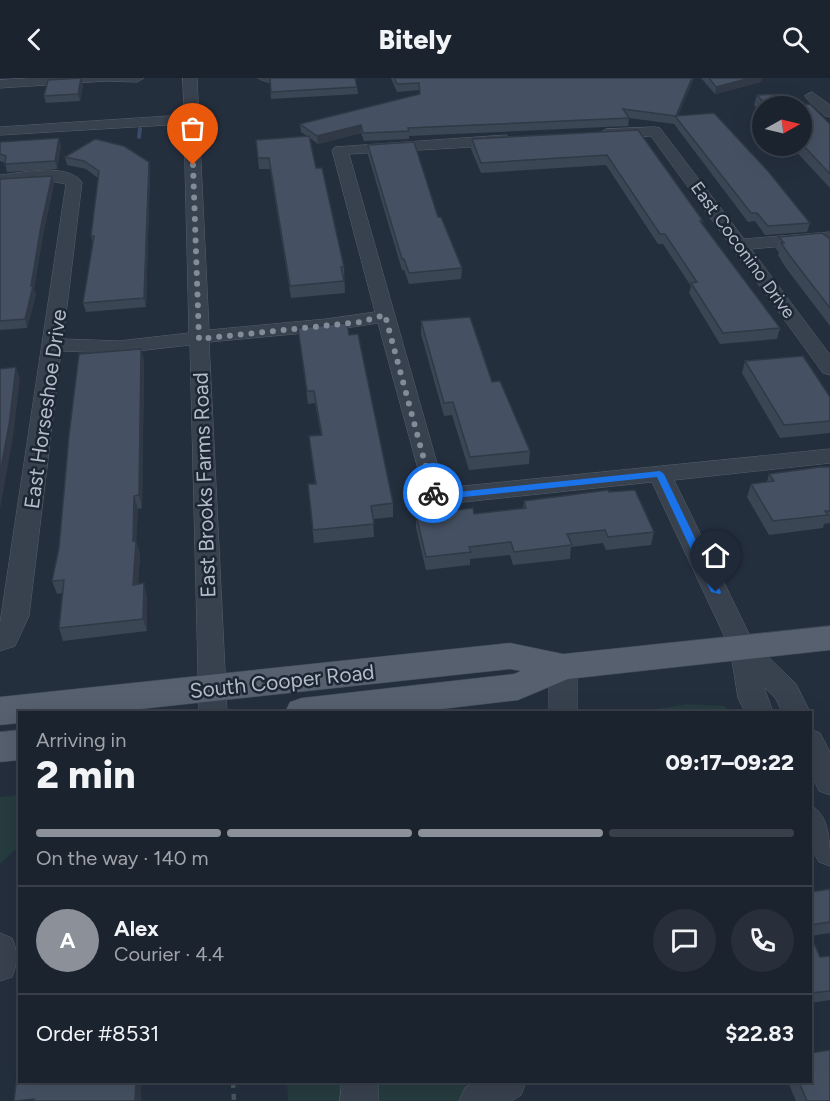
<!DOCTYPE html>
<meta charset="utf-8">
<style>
:root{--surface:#1b232e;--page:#282f3a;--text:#f1f3f6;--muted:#a0a4aa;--line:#39404a;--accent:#8c9099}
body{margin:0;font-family:Figtree,sans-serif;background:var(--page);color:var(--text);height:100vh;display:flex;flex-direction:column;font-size:22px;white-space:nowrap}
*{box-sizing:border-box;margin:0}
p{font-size:20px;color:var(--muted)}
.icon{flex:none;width:33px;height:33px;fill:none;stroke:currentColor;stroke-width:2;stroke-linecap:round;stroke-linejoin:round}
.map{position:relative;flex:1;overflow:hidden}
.drawer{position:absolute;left:18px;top:633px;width:794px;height:372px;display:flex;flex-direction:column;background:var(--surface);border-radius:0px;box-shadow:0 6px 24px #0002,0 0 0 2px var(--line)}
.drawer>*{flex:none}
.needle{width:39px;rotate:82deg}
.tools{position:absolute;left:752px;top:18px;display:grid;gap:12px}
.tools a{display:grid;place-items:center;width:60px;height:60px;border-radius:50%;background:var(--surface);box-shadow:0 6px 24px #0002,0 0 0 2px var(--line);font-size:30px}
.pin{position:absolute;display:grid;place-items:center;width:51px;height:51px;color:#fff;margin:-62px -26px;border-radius:50% 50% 50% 0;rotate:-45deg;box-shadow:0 0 6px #0007}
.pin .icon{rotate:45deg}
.courier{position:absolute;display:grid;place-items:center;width:60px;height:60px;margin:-30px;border:4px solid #1a73e8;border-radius:50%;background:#fff;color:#222;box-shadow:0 2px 8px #0007}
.headline em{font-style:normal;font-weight:800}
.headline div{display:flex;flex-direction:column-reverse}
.headline{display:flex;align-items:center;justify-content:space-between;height:102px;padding:0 18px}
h1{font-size:39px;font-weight:800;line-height:45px}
.bar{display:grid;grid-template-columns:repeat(4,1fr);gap:9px 6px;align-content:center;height:72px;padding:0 18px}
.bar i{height:8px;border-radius:4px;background:var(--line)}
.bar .on{background:var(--accent)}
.bar p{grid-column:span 4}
.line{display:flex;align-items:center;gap:15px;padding:0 18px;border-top:2px solid var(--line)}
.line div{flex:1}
.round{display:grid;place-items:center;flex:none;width:63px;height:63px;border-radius:32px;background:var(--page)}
header{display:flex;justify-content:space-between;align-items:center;height:78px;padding:0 18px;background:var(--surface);font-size:27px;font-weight:800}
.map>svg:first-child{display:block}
.green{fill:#263c3f}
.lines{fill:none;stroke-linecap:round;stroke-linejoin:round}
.stream{stroke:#394c67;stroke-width:4}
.minor-casing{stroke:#565f6c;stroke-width:1}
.major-casing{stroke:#414a57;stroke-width:1}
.path{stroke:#44595c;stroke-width:4.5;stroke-dasharray:6 6;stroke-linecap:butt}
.minor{fill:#38414e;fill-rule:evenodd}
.major{fill:#56606e;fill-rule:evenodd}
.wall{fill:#3b4654}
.shaded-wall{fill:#303945}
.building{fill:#455162;stroke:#303945;stroke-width:1.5}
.route{fill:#1a73e8}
.done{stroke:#828b98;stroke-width:6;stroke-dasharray:0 10.8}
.labels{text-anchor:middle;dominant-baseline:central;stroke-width:5;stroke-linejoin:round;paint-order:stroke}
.far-street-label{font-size:18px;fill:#b4bcc9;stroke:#1d2633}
.street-label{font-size:21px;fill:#b4bcc9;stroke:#1d2633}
</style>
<header><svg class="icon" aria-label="back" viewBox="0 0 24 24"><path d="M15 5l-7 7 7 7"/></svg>Bitely<svg class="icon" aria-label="search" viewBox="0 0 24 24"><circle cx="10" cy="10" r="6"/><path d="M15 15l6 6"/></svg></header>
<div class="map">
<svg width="830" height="1023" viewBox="0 0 830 1023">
<rect width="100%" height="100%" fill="#242f3e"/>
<g class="green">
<path d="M688,626l37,2 4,6h-93z"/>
<path d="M19,717v51l-19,18v-67z"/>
<path d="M287,1004h232l-6,19h-225z"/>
</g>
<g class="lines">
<path class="stream" d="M139,59l1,-8"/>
<g class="minor-casing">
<g id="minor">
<path d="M31,0h113l-7,4 -31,-1 -106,7v-8z"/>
<path d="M183,0h14l12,252 117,-11 49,-7 -43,-162 3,-3 171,-12 8,5 -8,5 -157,9 95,334 386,-39v14l-156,17 79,162 43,42 14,28h-28l-6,-13 -12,-12 9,25h-28l-7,-14 -8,-50 -78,-166 -217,23 -8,-3 -49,-179 -52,8 -117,11 18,370h-28l-9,-367 -71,8 -58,-2 -32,265 -14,30 -15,5v-28l66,-439 -16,-3 -50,4v-10c22,-2 66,-13 82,7l-19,157 56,2 70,-8 -5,-209 -184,11v-8l184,-12z"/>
<path d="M258,0h46c-8,7 -38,7 -46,0z"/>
<path d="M812,14l18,13v12l-5,-1 -18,-17 -2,-3z"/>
<path d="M655,49l5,1 84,111 86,-7v10l-79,7 79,106v20l-7,-2 -172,-237 -45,3 -8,-5 8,-5z"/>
<path d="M563,579l10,3 4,7v45h-28v-45l4,-7z"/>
<path d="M810,651l10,4 10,19v43l-11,-4 -9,-20z"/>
<path d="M810,727c20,9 20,38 20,61l-11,-4 -9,-16z"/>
<path d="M0,855l12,5c6,14 6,24 0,39l-12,4z"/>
<path d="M342,1004h36v19h-38z"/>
<path d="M475,1004h51l-5,13 -9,6h-53l6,-13z"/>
</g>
</g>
<g class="major-casing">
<g id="major">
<path d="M830,548v24l-262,29 -50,21 -102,12h-131l5,-10 12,-4 212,-24 7,-3 -11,-2 -397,43h-93v11l-20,2v-28l510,-54 53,11z"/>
<path d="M20,652v30l-20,2v-30z"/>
</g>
</g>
<path class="path" d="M233,1004l1,19"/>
<use href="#minor" class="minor"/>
<use href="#major" class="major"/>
</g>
<g class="wall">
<path d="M270,0l87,9 1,7 -87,5z"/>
<path d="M391,0h303l-16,37 132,108 -3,9 -42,3 -10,-14 -7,1 -74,-98 -45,-6 -1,8 -219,10v3l-45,2 -3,-8 -43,11 -8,-6 6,30 28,99 1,26 -54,5 -21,-129h-11l-3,-29 51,-4 -6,-4 -1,-8 119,-30v-4l-22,2z"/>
<path d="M701,0h61l-1,4 -46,12z"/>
<path d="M83,7l-3,16 -34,2 -2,-7z"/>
<path d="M757,17l31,4 14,6 28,19v64l-39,-42h10v-40h-39v8l-8,-9z"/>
<path d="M638,52l65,91 -1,2 78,105 -3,11 -57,5 -31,-51 2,-7 -28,-42h-5l-52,-79 -125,8 -10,-24 1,-10z"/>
<path d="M0,64l61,4 -4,23 -50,3 -2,-9 -5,-2z"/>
<path d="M368,67l70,72 24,51 -1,11 -52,5 -5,-14h-2l-34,-115z"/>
<path d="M65,79l85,13 -4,137 -60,5 -3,-9 10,-60 -2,-7 7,-58 -12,-9 -19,-4z"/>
<path d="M0,101l54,5 -11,50 -9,55 2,5 -9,34 -27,2z"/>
<path d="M779,159l51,2v87l-44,-58 -8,-13 1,-3 -3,-3z"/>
<path d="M421,243l71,61 38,69 -1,13 -60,6 -17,-55 -8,1 -23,-82z"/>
<path d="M298,250l95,175v14l-20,2 1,18 -60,6 -6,-59h7l-6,-48 12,-1 -6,-32 -7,1z"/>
<path d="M141,271l3,12 -2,147 -4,1 -2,32 4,13 -2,30 9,12v35l-84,10 -4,-13 3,-35 -5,1 -5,-13z"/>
<path d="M745,283l85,36v36l-50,5 -38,-65z"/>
<path d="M830,389v56l-6,1 -1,4 -54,7 -22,-38 4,-13 16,-2 2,-8z"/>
<path d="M609,414l45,40 -3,13 -45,5 -3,-7 -32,4 -1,12 -57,6 -3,-10 -40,4v6l-44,5 -10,-42v-13l58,-1 49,-5 1,-8z"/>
<path d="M830,811v44l-19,3 9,21 10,-1v44l-20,3v-111z"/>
<path d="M788,1004h22l20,19h-34z"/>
</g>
<g class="shaded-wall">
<path d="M81,0l2,7 -3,16 -2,-7z"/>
<path d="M692,0h2l-17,40 -2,-2z"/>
<path d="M750,0h12l-1,4 -46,12 1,-7z"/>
<path d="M361,47v8l-43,11 -1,-8z"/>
<path d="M59,60l2,8 -4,23 -2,-8z"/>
<path d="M149,84l1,8 -4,137 -2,-9z"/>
<path d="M52,98l2,8 -11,50 -9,55 2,5 -9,34 -2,-9 16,-93z"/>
<path d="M141,271l3,12 -2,147 -3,-13z"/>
<path d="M16,289l4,12 -7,58 -13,72v-36z"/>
<path d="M134,418l4,13 -2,32 4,13 -3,43 -4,-12v-44z"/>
<path d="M144,505l3,13v35l-4,-12z"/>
<path d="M136,1004h5v19h-6z"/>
</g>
<g class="building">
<path d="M81,0l-3,16 -34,2 4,-16z"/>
<path d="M270,0h85l2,9 -86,5z"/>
<path d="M394,0h298l-16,38 38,-3 54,58 42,52 -42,3 -11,-13h-6l-76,-97 -52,-7 6,9 -221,10 1,3 -46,2 -2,-8 -44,11 -17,-12 120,-30 -1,-11 -22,1z"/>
<path d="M709,0h41l-34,9z"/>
<path d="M782,16l6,5h9l5,6 8,-1 20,20v50l-29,-31v-37h-34l-10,-11z"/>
<path d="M638,52l65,91h-3l80,107 -57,5 -32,-50 6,-1 -32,-48h-5l-53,-79 -126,8 -9,-24z"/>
<path d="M309,58l7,32h6l22,99h-3l3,14 -54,5 -21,-128h-11l-2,-18z"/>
<path d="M59,60l-4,23 -50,3 1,-8 -6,-2v-12z"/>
<path d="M95,61l29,7 25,16 -5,136 -61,5 11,-67h-3l8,-65 -15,-10 -19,-4z"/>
<path d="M414,64l24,75h3l21,51 -53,5 -5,-14h-2l-34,-114z"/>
<path d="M52,98l-11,50 -10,60h2l-8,33 -25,2v-142z"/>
<path d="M822,155l8,6v69l-40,-52 -9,-13h3l-5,-6z"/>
<path d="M470,239l22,65 8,-1 30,70 -60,6 -17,-55 -9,1 -23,-82z"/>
<path d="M347,245l2,12 9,-1 35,169 -22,3 3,18 -61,6 -5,-46h8l-7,-48 13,-1 -8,-44h-7l-9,-63z"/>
<path d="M141,271l-2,146 -5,1 -1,45h3l-3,44 11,-2 -1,36 -84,9 5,-48 -12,1 7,-33 10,-113 10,-81z"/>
<path d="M803,278l27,41v24l-46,4 -39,-64z"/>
<path d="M16,289l-7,58 -9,48v-104z"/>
<path d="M820,389h10v44h-5l3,4 -55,6 -22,-37 23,-3 -5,-7z"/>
<path d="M608,412l1,2 26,-2 19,42 -46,5 -3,-7 -38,4 5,11 -58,7 -3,-10 -42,5 2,5 -45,5 -10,-42 57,-7 1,6 52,-6 -2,-7z"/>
<path d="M830,811v33l-20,3v-33z"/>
<path d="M810,856l10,23 10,-1v35l-20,2z"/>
<path d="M830,972v51h-23l-8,-19h11v-29z"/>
<path d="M19,981l1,23h116l-1,19h-101v-2l-20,2z"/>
</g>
<path class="route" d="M660,393l4,3 57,118 -1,2 -9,-2 -54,-115 -222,23 -6,-7 4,-3 5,4z"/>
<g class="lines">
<path class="done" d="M193,87l6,174 161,-17 25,-7 48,178"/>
</g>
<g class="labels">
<g class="far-street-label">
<text transform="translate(743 172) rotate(54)">East Coconino Drive</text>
</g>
<g class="street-label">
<text transform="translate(45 331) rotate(-82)">East Horseshoe Drive</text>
<text transform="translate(204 407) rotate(-92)">East Brooks Farms Road</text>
<text transform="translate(282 603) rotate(-6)">South Cooper Road</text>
</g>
</g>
</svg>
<div class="tools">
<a><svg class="needle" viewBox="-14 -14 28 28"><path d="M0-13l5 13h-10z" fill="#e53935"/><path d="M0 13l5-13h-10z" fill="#a0a4aa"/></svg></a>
</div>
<div class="pin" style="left:193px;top:87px;background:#ea580c"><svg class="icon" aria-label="bag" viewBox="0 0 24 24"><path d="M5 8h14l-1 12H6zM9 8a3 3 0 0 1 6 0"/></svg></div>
<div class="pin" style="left:716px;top:514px;background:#1f2937"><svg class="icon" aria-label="home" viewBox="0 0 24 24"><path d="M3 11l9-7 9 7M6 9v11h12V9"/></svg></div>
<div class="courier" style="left:433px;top:415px"><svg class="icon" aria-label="bike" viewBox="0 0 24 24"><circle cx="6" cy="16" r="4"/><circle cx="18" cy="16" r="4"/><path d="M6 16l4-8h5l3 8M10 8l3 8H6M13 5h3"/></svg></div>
<section class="drawer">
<div class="headline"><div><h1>2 min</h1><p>Arriving in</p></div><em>09:17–09:22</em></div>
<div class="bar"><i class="on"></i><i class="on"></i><i class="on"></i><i></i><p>On the way · 140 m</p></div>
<div class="line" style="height:108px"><b class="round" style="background:var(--accent);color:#fff">A</b><div><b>Alex</b><p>Courier · 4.4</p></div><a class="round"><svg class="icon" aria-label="chat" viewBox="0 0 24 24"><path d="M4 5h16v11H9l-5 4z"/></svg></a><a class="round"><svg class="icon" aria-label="phone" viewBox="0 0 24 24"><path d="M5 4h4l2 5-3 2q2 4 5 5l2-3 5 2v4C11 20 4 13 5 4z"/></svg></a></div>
<div class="line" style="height:78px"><div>Order #8531</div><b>$22.83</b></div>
</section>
</div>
